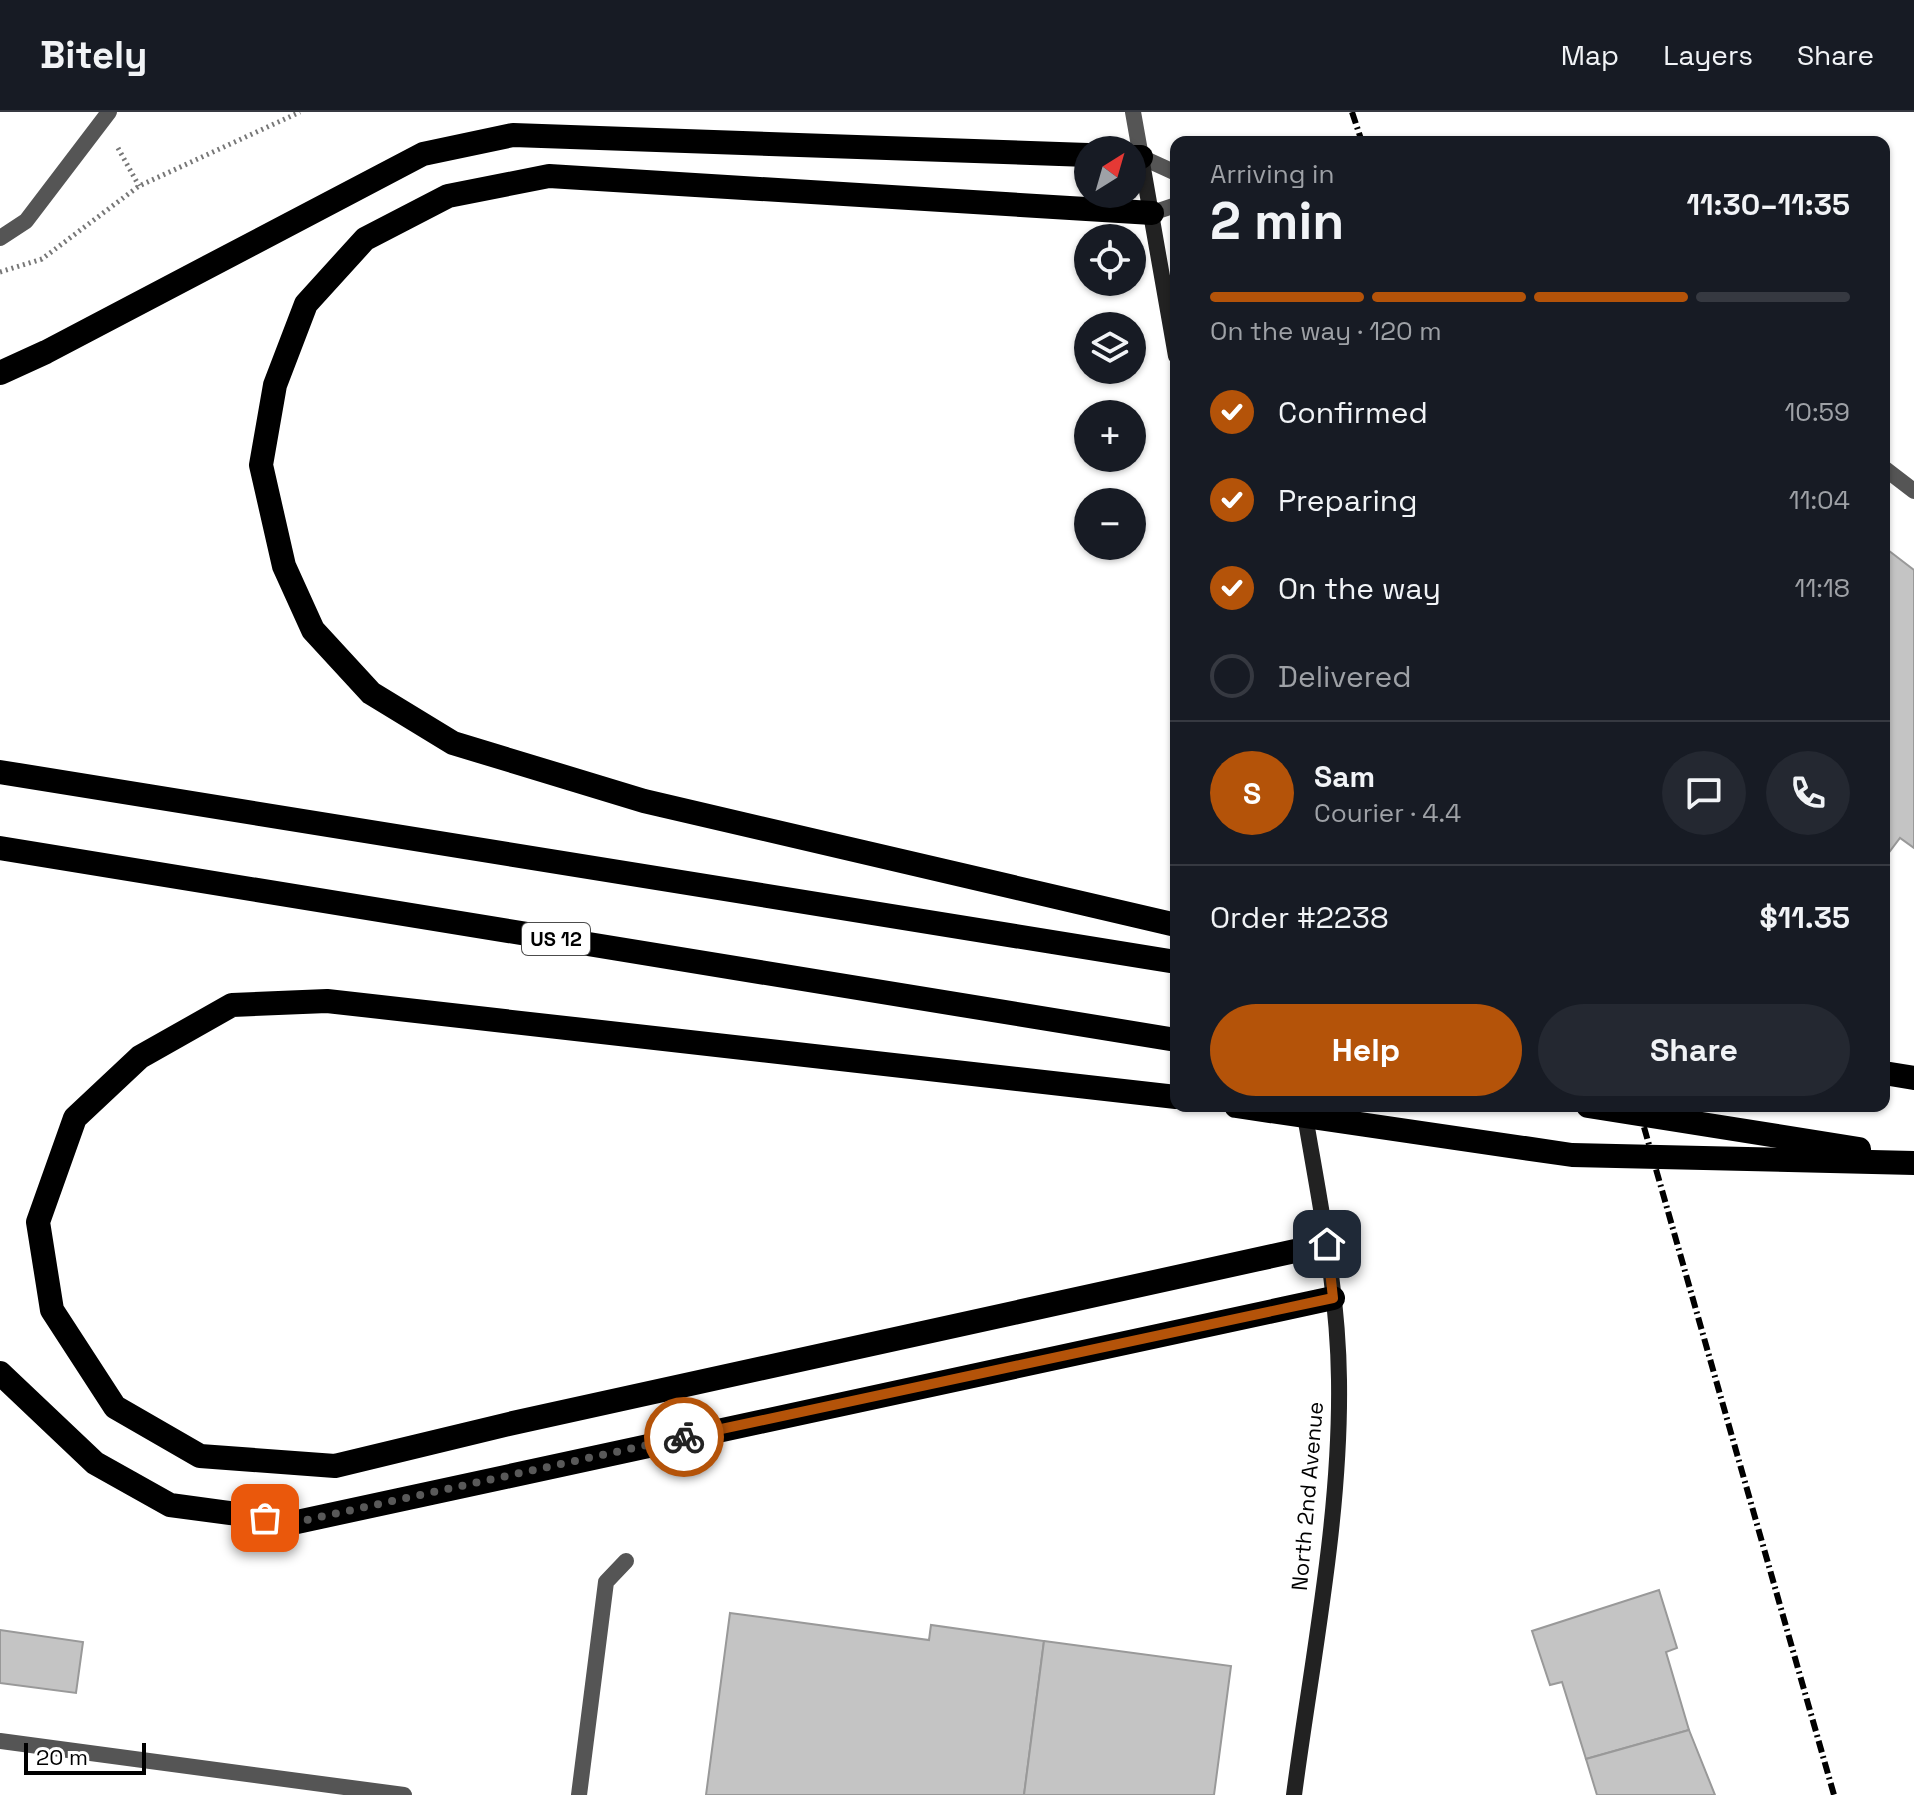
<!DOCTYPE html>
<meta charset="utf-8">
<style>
:root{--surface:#171b24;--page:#242831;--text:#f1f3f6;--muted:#9ea1a6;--line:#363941;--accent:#b45309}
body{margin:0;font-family:"Space Grotesk",sans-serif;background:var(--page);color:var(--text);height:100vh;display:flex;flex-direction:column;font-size:30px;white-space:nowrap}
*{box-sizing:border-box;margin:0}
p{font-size:26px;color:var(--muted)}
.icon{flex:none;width:44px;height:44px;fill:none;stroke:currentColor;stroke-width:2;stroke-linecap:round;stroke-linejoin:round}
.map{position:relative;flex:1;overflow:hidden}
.sheet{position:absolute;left:1170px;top:24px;width:720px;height:976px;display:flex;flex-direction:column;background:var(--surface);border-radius:16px;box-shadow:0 2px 6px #0004}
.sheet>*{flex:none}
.needle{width:52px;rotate:37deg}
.tools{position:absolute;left:1074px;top:24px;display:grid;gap:16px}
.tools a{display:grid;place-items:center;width:72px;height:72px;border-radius:50%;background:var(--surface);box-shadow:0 2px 6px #0004;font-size:40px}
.scale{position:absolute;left:24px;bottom:20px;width:122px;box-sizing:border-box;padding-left:8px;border:4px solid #000;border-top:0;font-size:22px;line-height:28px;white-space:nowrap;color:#000;-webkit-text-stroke:6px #fff;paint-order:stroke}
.pin{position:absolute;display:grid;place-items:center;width:68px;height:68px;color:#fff;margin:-34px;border-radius:16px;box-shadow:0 4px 12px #0006}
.courier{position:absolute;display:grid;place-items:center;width:80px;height:80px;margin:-40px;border:6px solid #b45309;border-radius:50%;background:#fff;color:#222;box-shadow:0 2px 10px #0007}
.overview em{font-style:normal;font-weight:700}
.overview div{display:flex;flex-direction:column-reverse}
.overview{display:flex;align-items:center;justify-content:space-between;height:136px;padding:0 40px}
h1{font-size:52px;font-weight:700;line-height:60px}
.bar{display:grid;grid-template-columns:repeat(4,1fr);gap:12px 8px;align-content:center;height:96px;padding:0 40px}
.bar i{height:10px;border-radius:6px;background:var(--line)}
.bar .selected{background:var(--accent)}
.bar p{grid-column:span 4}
.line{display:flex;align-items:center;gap:20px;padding:0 40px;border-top:2px solid var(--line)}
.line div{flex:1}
.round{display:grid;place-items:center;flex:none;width:84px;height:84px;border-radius:42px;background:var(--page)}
ol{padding:0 40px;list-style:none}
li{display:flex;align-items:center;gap:24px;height:88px}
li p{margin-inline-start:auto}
li .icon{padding:8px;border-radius:50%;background:var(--accent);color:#fff;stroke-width:4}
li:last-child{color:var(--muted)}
li i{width:44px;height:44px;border:4px solid var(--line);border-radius:50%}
.primary-button{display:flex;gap:16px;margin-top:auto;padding:16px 40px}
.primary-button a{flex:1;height:92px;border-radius:48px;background:var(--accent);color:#fff;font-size:32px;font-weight:700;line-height:92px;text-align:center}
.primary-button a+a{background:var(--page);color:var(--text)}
header{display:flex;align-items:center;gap:48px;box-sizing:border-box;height:112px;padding:0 40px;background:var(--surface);border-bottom:2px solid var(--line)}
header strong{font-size:38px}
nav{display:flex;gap:44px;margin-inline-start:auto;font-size:28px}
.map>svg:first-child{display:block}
.building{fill:#c4c4c4;stroke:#999;stroke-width:2}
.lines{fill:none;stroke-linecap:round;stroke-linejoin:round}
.path{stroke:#777;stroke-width:5;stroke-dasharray:2 4;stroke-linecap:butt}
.service{stroke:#555;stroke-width:16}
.minor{stroke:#555;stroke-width:16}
.tertiary{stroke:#555;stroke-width:16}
.secondary{stroke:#222;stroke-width:16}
.motorway{stroke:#000;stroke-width:24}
.rail{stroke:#000;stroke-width:6;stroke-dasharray:12 4 2 4;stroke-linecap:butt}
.done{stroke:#595959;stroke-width:8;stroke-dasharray:0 14.4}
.route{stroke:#b45309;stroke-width:10}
.labels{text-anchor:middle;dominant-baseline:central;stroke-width:7;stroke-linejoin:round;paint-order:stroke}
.shield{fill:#fff;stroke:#4c4c4c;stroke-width:2}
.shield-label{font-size:20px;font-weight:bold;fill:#000}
.street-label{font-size:22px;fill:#000;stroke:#fff}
</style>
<header>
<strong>Bitely</strong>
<nav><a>Map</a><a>Layers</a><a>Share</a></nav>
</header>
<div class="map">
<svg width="1914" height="1683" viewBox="0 0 1914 1683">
<rect width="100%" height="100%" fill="#fff"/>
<g class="building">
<path d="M1884,435l30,23v278l-14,-10 -16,21z"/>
<path d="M1659,1478l18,58 -11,4 23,78 -103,29 -24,-77 -12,3 -18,-54z"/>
<path d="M730,1501l199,27 2,-15 113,16 -20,154h-318z"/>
<path d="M0,1518l83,12 -7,51 -76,-10z"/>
<path d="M1044,1529l187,25 -17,129h-190z"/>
<path d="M1689,1618l26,65h-118l-11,-36z"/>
</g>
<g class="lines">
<g class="path">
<path d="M118,36l21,38"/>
<path d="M0,160l42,-13 97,-73 161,-74"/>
</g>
<path class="service" d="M0,1629l404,54"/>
<g class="minor">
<path d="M1141,45l35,16"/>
<path d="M1152,101l24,-8"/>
<path d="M0,126l26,-17 83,-109"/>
<path d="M1884,356l30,23"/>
<path d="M579,1683l27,-213 20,-21"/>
</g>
<path class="tertiary" d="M1133,0l8,45"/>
<g class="secondary">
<path d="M1141,45l35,199"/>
<path d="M1294,1683c18,-137 47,-277 45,-415 -1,-91 -20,-181 -35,-270"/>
</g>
<g class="motorway">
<path d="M1132,45h9"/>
<path d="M1152,101l-603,-37 -101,20 -83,43 -59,65 -31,81 -14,80 23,101 29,64 58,63 82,50 191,58 532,124"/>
<path d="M0,261l46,-21 377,-198 90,-19 575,20"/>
<path d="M0,660l1176,190"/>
<path d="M0,736l1176,192"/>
<path d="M1884,961l30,5"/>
<path d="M1176,985l-849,-96 -95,4 -92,52 -65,61 -37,104 14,88 63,97 85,49 135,10 178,-43 814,-179"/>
<path d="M1236,994l336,49 342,8"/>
<path d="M1588,994l271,43"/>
<path d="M0,1261l95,90 75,42 127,17 1036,-224"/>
</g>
<g class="rail">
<path d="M1352,0l10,30"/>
<path d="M1638,994l196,689"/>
</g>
</g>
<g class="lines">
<path class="done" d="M265,1406l32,4 387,-85"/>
<path class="route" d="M684,1325l649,-139 -6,-54"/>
</g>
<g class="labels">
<rect class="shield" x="522" y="811" width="68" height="32" rx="6"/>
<g class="shield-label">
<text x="556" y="827">US 12</text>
</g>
<g class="street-label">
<text transform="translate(1307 1384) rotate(-85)">North 2nd Avenue</text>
</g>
</g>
</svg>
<div class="tools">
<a><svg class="needle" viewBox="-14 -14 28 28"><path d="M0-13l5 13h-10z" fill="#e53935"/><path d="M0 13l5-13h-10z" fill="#9ea1a6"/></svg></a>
<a><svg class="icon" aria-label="locate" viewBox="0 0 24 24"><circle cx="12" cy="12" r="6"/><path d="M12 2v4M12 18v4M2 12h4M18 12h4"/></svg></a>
<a><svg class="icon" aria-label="layers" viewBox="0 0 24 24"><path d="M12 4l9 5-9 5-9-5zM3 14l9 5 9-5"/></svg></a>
<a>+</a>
<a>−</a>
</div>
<div class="scale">20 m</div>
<div class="pin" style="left:265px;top:1406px;background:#ea580c"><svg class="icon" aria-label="bag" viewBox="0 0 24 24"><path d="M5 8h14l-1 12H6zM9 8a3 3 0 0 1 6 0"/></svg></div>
<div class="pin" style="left:1327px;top:1132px;background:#1f2937"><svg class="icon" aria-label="home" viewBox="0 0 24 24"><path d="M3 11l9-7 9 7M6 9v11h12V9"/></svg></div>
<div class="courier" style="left:684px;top:1325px"><svg class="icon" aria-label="bike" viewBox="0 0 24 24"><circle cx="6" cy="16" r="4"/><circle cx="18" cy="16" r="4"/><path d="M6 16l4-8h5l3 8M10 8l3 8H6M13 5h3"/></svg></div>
<section class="sheet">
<div class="overview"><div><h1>2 min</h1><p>Arriving in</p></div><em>11:30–11:35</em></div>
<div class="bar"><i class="selected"></i><i class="selected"></i><i class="selected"></i><i></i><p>On the way · 120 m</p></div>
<ol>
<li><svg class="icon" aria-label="check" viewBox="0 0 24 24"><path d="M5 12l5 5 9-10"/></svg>Confirmed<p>10:59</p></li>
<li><svg class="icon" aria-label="check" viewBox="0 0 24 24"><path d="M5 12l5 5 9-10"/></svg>Preparing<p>11:04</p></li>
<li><svg class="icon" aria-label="check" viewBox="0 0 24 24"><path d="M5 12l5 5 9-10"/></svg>On the way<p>11:18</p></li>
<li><i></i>Delivered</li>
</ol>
<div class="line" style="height:144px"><b class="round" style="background:var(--accent);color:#fff">S</b><div><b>Sam</b><p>Courier · 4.4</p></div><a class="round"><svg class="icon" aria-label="chat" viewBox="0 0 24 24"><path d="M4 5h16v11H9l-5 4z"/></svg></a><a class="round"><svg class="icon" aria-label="phone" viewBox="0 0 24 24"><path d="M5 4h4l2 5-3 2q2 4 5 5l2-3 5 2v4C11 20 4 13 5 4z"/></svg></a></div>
<div class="line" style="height:104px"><div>Order #2238</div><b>$11.35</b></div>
<div class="primary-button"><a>Help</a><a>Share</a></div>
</section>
</div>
